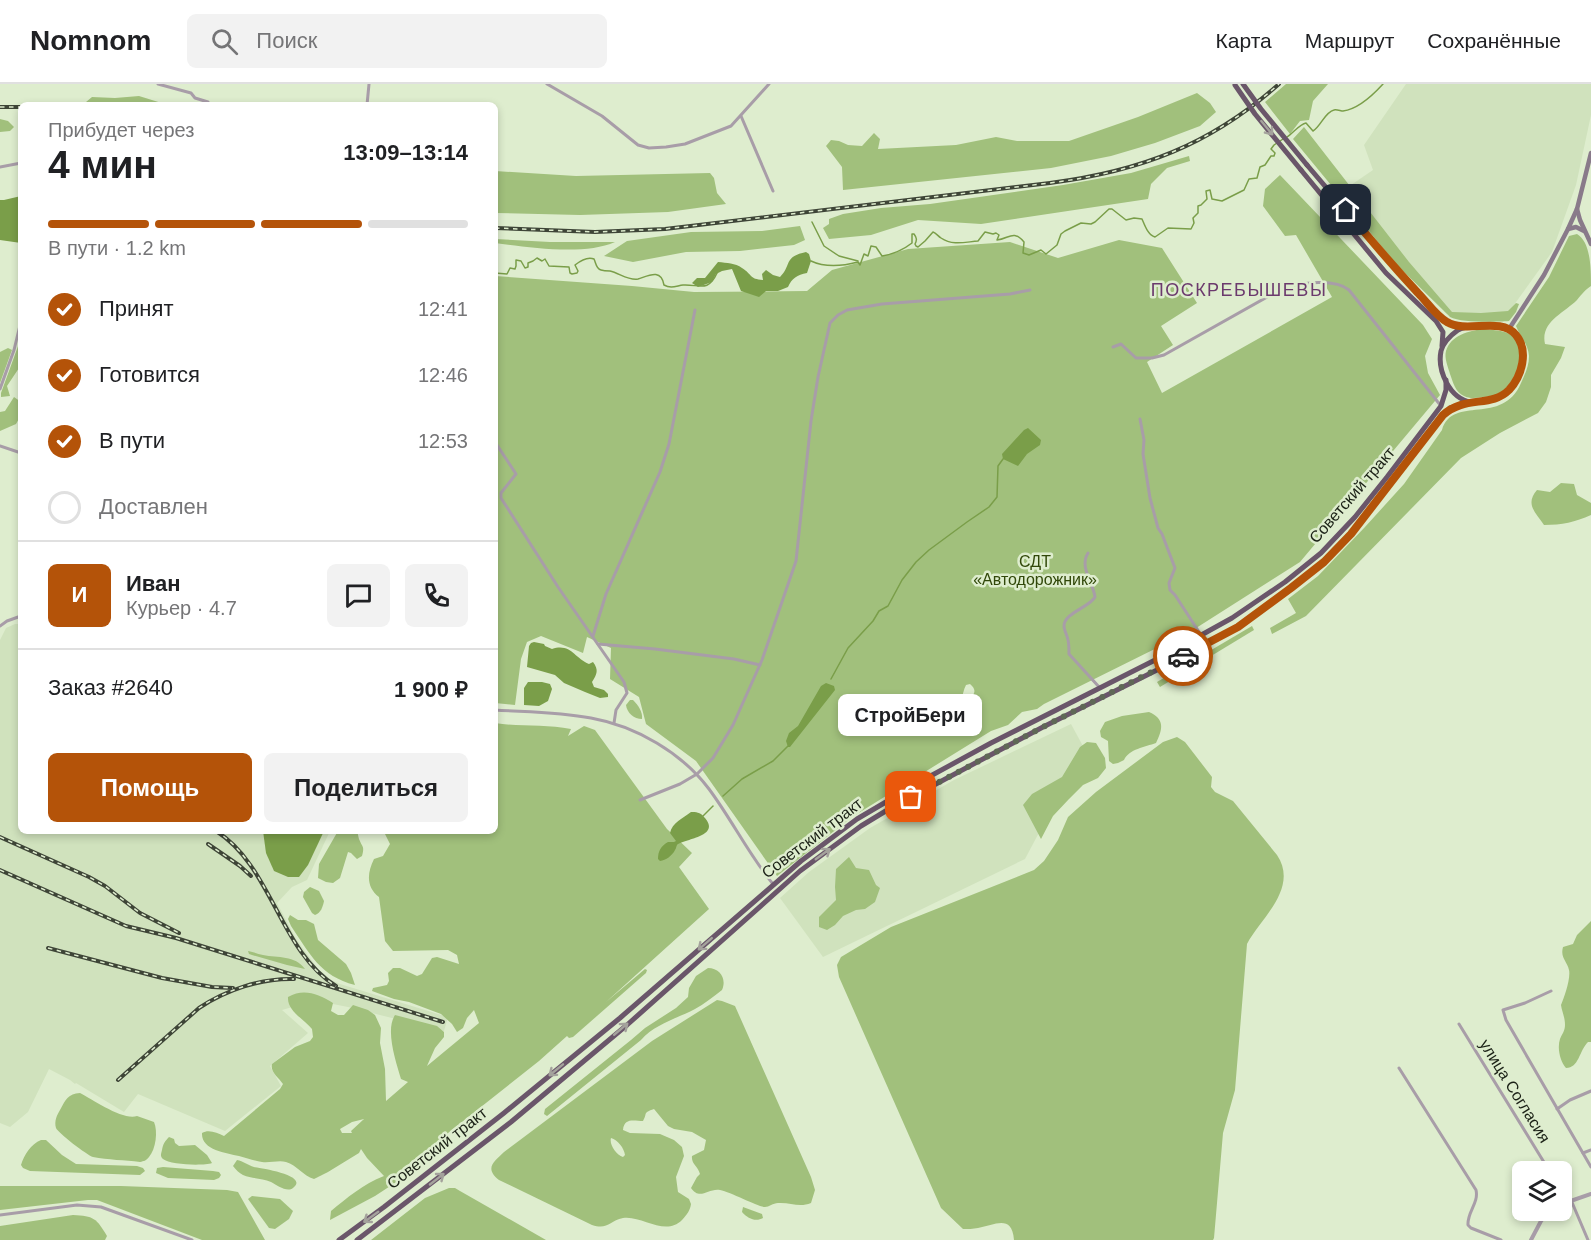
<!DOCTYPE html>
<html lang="ru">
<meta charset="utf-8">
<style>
:root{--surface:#fff;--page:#f2f2f2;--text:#202124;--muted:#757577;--line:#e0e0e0;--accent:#b45309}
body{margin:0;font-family:Arial,sans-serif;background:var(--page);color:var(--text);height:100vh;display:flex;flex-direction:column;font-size:22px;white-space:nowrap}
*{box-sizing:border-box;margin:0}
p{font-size:20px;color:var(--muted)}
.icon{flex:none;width:33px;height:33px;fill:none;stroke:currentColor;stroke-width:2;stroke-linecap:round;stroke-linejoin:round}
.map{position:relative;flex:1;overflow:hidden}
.details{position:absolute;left:18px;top:18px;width:480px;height:732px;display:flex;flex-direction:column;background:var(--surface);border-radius:9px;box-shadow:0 3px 9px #0003}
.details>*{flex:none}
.buttons{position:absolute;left:1512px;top:1077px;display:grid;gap:12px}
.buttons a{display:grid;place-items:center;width:60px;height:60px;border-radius:9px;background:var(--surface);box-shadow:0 3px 9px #0003;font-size:30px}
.pin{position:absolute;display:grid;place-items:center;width:51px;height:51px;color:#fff;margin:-26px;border-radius:12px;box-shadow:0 3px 9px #0006}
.courier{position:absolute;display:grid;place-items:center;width:60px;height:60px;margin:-30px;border:4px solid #b45309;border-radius:50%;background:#fff;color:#222;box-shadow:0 2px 8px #0007}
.bubble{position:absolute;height:42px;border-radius:9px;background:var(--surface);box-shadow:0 3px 9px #0003;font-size:20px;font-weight:600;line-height:42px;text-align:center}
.head em{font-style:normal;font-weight:600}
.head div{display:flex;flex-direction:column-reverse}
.head{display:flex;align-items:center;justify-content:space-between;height:102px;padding:0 30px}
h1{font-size:39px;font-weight:600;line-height:45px}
.bar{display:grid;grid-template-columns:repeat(4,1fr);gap:9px 6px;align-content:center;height:72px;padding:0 30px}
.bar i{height:8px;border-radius:4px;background:var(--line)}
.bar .selected{background:var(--accent)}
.bar p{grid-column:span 4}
.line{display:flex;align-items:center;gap:15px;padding:0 30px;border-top:2px solid var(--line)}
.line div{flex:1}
.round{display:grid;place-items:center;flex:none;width:63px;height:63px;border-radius:9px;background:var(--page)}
ol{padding:0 30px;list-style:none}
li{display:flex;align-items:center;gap:18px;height:66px}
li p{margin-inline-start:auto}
li .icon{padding:6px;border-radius:50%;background:var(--accent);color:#fff;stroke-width:4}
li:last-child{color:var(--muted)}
li i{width:33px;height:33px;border:3px solid var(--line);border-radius:50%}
.action{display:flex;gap:12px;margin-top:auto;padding:12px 30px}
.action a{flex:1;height:69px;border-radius:9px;background:var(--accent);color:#fff;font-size:24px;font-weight:600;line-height:69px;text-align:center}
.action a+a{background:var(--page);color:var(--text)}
header{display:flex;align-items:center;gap:36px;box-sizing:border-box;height:84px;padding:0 30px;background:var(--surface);border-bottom:2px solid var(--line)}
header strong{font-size:28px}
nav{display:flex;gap:33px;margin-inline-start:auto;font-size:21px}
.search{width:420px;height:54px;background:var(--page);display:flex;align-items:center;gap:15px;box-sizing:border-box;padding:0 21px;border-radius:9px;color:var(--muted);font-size:22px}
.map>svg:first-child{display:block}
.built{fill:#d0e2bd}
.green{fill:#a1c07c;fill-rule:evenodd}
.water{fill:#7a9e49}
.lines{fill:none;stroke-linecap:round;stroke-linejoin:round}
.stream{stroke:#7a9e49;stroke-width:1.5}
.minor{stroke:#a89da8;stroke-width:3}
.tertiary{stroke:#a89da8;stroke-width:4}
.secondary{stroke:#897a8a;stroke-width:4.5}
.trunk{stroke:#6a566a;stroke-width:5}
.rail-casing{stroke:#3e4537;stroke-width:4}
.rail{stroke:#deedce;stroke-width:1.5;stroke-dasharray:4.5;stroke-linecap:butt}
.trunk-bridge{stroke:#6a566a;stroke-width:5}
.oneway{stroke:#a4a29c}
.done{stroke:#5f6856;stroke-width:6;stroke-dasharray:0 10.8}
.route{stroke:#b45309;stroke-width:8}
.labels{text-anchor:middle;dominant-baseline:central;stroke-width:5;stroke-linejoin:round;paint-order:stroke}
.street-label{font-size:16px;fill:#1b2116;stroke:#deedce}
.park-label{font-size:16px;fill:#314809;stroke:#deedce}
.neighbourhood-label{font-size:18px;letter-spacing:1.5px;fill:#6b3a6d;stroke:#deedce}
</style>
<header>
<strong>Nomnom</strong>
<div class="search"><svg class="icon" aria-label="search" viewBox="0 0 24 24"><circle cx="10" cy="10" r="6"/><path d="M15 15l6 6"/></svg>Поиск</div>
<nav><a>Карта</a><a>Маршрут</a><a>Сохранённые</a></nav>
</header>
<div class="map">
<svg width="1591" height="1156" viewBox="0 0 1591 1156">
<rect width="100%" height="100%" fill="#deedce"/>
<g class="built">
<path d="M1406,0h185v31l-15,70 -24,67 -46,64 -54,-1 -73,-82 -28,-48 22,-15 -9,-25z"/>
<path d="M15,540h6v207h309l-23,49 -15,7 -15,16 19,36 22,30 13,11 9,4 108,33 -4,14 -96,-24 -20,-4 -32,3 -14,4 26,23 -38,33 11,20 -56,45 -87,-37 -14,18 -48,-29 -1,1 -5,-4 -21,-11 -21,43 -18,15 -10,-4v-483l6,-12z"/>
<path d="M1071,640l13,24 -59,111 -202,98 -43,-59 29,-26 61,-44 84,-48z"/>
</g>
<g class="green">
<path d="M1286,0h42l-15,17 -4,19 -9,1 -10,13 -25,-32z"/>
<path d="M1197,9l13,10 6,9 -16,14 -45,17 -44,13 -60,12 -208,22 -1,-23 -16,-21 5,-6 8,1 9,4 14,1 12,-13 6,6 -2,10 78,-4 40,-8 21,4h52l69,-24z"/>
<path d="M139,12l29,9h-82v-3l6,-5 23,1z"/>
<path d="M0,35l8,2 6,6 -4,4 -10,1z"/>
<path d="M1304,43l105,135 43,50 29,1 27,-2 8,-8 3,1 -3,8 -7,9c-13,1 -48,2 -59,-4 -2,-2 -5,-5 -7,-7l-46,-45 -104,-126z"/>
<path d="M1189,72l1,5 -23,7 -16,16 -3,15 -167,25 -63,-4 -47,15 -42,4 -6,-11 6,-4v-5l14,-5 38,-6 49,-4 133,-19 68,-12z"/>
<path d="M495,87l81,5 134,-3 4,5 3,15 9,11 -58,8 -88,3 -85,-2z"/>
<path d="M1280,91l143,150 9,14 -7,17 3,17 12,22 -140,167 -107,68 -149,74 -7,5 -15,3 -14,13 -17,6 -139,86 -75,59 -81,-115 -50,-37 -7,-27 -29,-18 1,-31 -24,-11 -4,16 -42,-17 -14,6 -6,17 -6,46 -20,-2v-427l137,10 62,6 113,-1 25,-21 76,-21 102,-7 48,16 61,-18 43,8 35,55 -36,23 12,19 -26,17 15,31 170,-96 -36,-62 -11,1 -22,-30 2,-17zM970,600c9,8 2,10 -1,18 -2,5 1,11 3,15l-8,-4 -6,4c4,-11 3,-22 8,-32z"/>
<path d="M800,142l5,14 -11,5 -54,6 -54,1 -53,10 -29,-6 23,-15 64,-9 71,-1z"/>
<path d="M1577,150c14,8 14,36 14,52 -6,4 -9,8 -14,14 -13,13 -37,22 -32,44l20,3 -4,11 -10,17v12l-5,15 -8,11 -38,20 -39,25 -155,158 -34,18 -2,-6 26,-15 -8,-14 30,-23 47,-49 39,-43 38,-54c11,-36 60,-3 79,-47 4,-9 8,-17 8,-27 -1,-13 -9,-19 -13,-30l33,-49 20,-41z"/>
<path d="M495,155l55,3h65c-31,14 -87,5 -120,1z"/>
<path d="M1483,245c19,2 35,1 37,25 1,13 -9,32 -20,39 -6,3 -12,4 -18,4 -6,1 -12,2 -18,-1 -9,-4 -11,-14 -14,-22 -2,-7 -6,-16 -4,-23 5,-16 23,-20 37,-22z"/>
<path d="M21,254v27l-14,21 3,10 -9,1v-4z"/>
<path d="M8,264l4,2 -12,33v-31z"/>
<path d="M14,313l7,5v13l-5,9 -16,7v-19l5,-1z"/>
<path d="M1561,399l13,1 3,11 14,8v12c-16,7 -29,10 -47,10 -9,-13 -19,-21 -7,-35l13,2z"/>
<path d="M1252,542l2,4 -94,57 -3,-5z"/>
<path d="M630,616h3c5,5 10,12 9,19 -8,0 -15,-6 -16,-14z"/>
<path d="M1149,628c16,7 14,17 7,31 -11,4 -27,6 -32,17l-6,3 -5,1 -4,-3 -1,-20 -7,-4 -1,-6 5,-9 17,-6z"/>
<path d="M495,639c25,4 51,1 76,6l-3,7 16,-10 11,4 72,99 25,24 -13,14 30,42 -103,93 39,-33 2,1 -1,3 -73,64 -4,1 -2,-2 -28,25 -139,110 1,1v7l-26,17 -45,24 1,-9c16,-13 32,-27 53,-35l-17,-18 -6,-9 -2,4 -31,19 -14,7c-11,-3 -17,-14 -28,-17 -7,-2 -16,1 -24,0 -7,-1 -15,-4 -23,-6 -13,-3 -38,-6 -37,-23 7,-4 15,0 22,3l56,-47 3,-5c-4,-6 -13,-12 -11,-20l23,-17 15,-6 3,-4 -1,-8c-8,-10 -25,-18 -24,-32 16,-9 30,-3 45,6l-2,8 7,4h6l9,-10 15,5 7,5 6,13 -1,15 5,26 1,32 22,-19 -7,-3c-5,-17 -16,-49 -6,-64l42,11 7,6v5l-9,11 -8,18 52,-43 -5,-13 -7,8 -4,10 -6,4 -5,-8 -11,-10 -32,-12 -15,-3 -22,-8 1,-3 14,-3 2,-4 -1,-8 5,-5h7l17,8 5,-2 10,-16 5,-1 22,7 -2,-9 -9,-5 -55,1 -8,-10 -6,-44c-13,-10 -12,-24 -5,-38l9,-3 7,-12 -5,-10 -14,-3h124zM364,1035l-13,12 1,2h-10l-2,-4 12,-7z"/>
<path d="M1177,653l8,5 27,35 -1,10 4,5 18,9 44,54c22,33 -16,63 -30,89l-12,146 -12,43 -9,105 -1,2h-199c-2,-26 -19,-15 -36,-12 -5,1 -10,1 -15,1l-22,-21 -102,-231 -2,-12 4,-8 50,-30 143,-57 10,-9 14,-21 10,-23 28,-25 67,-50z"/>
<path d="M1087,658l9,1 9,15 1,10 -8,10 -15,7 -14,14 -16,17 -12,23 -18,-34 9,-11 30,-17 18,-30z"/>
<path d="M338,747h19c1,2 1,5 2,8 3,8 6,7 3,17l-5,3 -6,-6 -3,-1 -8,26 -7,5 -7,-1 -8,-4 1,-14z"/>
<path d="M849,773l7,11 13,2 7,15 4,3 -5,14 -10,7 -9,1 -13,6 -8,9 -8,5 -8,-3v-10l17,-17 -1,-13 1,-18z"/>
<path d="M310,803l9,4 5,10c-1,5 -3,12 -9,14l-3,-2 -9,-16 1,-5z"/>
<path d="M290,831l8,5h8l8,4 4,16 28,24 5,9 4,12c-35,-9 -45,-31 -64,-59l-3,-7z"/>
<path d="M1591,837v121h-3c-9,9 -9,26 -22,26 -6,-7 -9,-20 -6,-29 2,-5 5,-8 5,-14 0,-8 -3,-13 -4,-20 3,-7 10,-27 8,-35 -2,-9 -9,-12 -6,-23l10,-3 4,-9z"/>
<path d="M248,867c6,1 10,3 15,4 15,3 32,0 42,14l-18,-4 -35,-10 -3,-1z"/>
<path d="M708,884c12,0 19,11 14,22 -9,7 -18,14 -27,19 -19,10 -40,15 -54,31l-94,76 -3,-2 1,-5 86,-69 14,-12 31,-20 12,-11 1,-9 7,-12z"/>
<path d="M717,916l5,1 13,5 76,171 4,13 -4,13c-12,5 -21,-1 -33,0 -5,0 -9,4 -13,4 -7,0 -34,-15 -45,-17 -12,-2 -20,11 -29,-2l6,-11 3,-3c-2,-8 -9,-10 -8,-18l12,-6 2,-10 -14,-8 -18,-3 -6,-3 -14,-17c-12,4 -6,4 -11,12 -8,0 -19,-4 -20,9l7,3 30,1 14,6 8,7 2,9 -8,21 2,15 11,7 2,5c-1,7 -4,10 -9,16 -17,17 -40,-5 -59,-2 -14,3 -15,12 -31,7l-93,-45c-15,-12 -5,-18 5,-28l148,-111zM611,1054c7,2 13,10 14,17l-2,2c-7,-2 -14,-13 -12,-19z"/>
<path d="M80,1009c13,7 44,28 57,23l17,6c4,9 2,27 -5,35 -3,4 -5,4 -9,5 -15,-2 -32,-2 -47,-5 -6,-2 -35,-24 -37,-29 -2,-7 1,-13 4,-18 6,-11 8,-16 20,-17z"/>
<path d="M169,1053l5,2 1,4 4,3 16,-1 12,10 5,8c-8,3 -42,2 -49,-4 -3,-3 -2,-5 -1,-9 1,-6 3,-9 7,-13z"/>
<path d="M41,1056h5l16,15 14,9 61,2 6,2 2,3 -5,4 -110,-4 -7,-3 -2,-3c3,-10 10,-21 20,-25z"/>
<path d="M237,1076c6,1 11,5 17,7 5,1 56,8 39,21 -6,5 -16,-3 -22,-6 -9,-4 -19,-3 -28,-7 -4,-2 -7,-5 -10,-9z"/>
<path d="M163,1083l50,4 6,1 2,3 -2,3 -5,2 -46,-2 -12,-5 1,-5z"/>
<path d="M0,1102h121l106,4 11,2 27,48h-63l-105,-40h-9l-88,10z"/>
<path d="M449,1104h6l5,3 86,49h-175l54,-42z"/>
<path d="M252,1112l28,3 13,12 -4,8 -14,10 -6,-1 -21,-29z"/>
<path d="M743,1123l19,7 1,4c-7,4 -15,1 -21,-6z"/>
<path d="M73,1131c21,1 23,3 34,21l-2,4h-105v-14z"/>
</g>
<g class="water">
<path d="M21,112v47l-21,-3v-40h4z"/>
<path d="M806,168l3,2 2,7 -4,12c-10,2 -15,5 -19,14l-10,4h-12l-7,6 -18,-6 -9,-22 -10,2 -6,3 -4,8 -14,5 -6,-4 5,-5h8l13,-16c9,1 17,1 24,6 11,7 7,11 21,12l-1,-6 4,-4 7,5 7,2c12,-12 3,-20 26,-25z"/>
<path d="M1028,344l13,12 -1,5 -13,9 -9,12 -15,-7 -1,-5 22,-24z"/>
<path d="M534,558l10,2 1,2 7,3c19,-6 22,9 37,15l4,-2c6,8 4,12 -1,20l2,5 10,3 4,4v3l-8,1 -15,-6 -21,-9 -9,-8 -28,-8 2,-21 2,-3z"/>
<path d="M528,598h14l8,2 2,5 -4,12 -9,5 -15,-1v-17z"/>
<path d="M826,599l8,3 1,4 -45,57h-2l-2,-6 3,-8 9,-7 23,-40z"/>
<path d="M691,728c5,0 9,0 13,5 19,20 -22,22 -27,28 -1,2 -1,4 -2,5 -3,6 -9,10 -15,11l-2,-2c0,-8 3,-13 10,-17h6l2,-1 -6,-8c2,-10 13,-15 21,-21z"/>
<path d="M263,747h61l-16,34 -9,12h-11l-14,-6 -8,-18z"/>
</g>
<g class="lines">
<g class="stream">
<path d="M1287,53c6,-4 13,-13 19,-14l7,8c8,-5 12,-19 21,-21 2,-1 7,1 9,1 16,-2 30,-16 40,-27"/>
<path d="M812,138l12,24 15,10 19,5"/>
<path d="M811,177c15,7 32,5 47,1l2,3 4,-11 4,2 3,-10 5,1 6,9c12,-2 21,-6 30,-13v-9h2c3,4 3,6 1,10l1,2 2,1 7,-6 8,-9c3,1 5,4 8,6 12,8 24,4 37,3l7,-9 8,2 3,-1 3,2 -2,5c12,-1 16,-11 27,2l-1,11 6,2 12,-5 5,4 11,-9 4,-11 4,-3 16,-8 10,1 4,-2 14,-13h3l14,11 8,-2 8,1c3,7 6,16 13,18l13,-9 23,1 3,-6 -1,-5 5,-5v-7l3,-1 6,-6 -1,-8 4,-1 2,9 10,2 22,-11 5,-11 8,-1 3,-11 5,-2 6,-9h3l1,-3 -4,-4 3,-4 9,-6"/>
<path d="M495,189l12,1 3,-6 5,1 1,-3v-6l5,1 4,7 3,-1v-4l5,-2 4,-3 5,3 3,-2 4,7 20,1 1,6 2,1 5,-1 1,-2 -3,-6c5,-4 12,-9 19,-6 2,4 2,10 7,11 3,1 6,1 9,1 9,2 19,10 28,8 10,-3 23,-11 26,6 7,4 12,1 19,0 16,-1 25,8 34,-12"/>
<path d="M831,595l17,-31 25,-27 6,-10 9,-5 14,-26 14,-18 13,-12 38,-28 22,-15 8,-10 1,-31 5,-7"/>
<path d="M723,712l19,-17 31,-18 15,-15"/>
<path d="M703,732l10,-10"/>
</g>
<g class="minor">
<path d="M158,0l33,9 4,5 13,4"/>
<path d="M547,0l55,32 36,29 11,3 17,-1 19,-3 46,-18 38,-42"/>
<path d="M367,21l2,-21"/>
<path d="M741,32l32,75"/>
<path d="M0,83l21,-4"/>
<path d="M1113,263l8,-3 15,14h16l12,-3 121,-68c17,-4 50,-9 64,3l92,116"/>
<path d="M0,305l14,-39 7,-29"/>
<path d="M1140,335l4,21 -1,14 7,44 8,30 4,6 13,34 -6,15 1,7 5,5 26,40"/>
<path d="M495,358l21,32 -15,19v5l57,89 66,95 3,11 -11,17 -2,13"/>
<path d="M0,362l21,7"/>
<path d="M1088,469c-9,14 5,29 7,44 -5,10 -31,16 -31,29 0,4 3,9 4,14 1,4 1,9 1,14l31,34"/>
<path d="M0,542l7,-5 14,-5"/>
<path d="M593,552l13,-42 54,-122 9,-28 26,-134"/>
<path d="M598,560l57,5 79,10 26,6"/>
<path d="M495,626c32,2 64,2 96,8 45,8 91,35 118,71 23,31 40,66 64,95"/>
<path d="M640,716l40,-16 17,-10 16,-16 20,-33 29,-65 34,-99 15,-140 7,-44 12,-54 8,-8 9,-5 35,-6 128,-10 20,-4"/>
<path d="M1551,907l-26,12 -22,7 3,10 85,147"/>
<path d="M1459,940l91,148"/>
<path d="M1399,984l77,122c3,13 -9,22 -8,35l3,3 30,12"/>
<path d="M1557,1025l13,-9 21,-9"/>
<path d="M1583,1069l8,-3"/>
<path d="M1562,1105l9,11 17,40"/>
<path d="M0,1131l77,-10 24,2 91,33"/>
</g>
<g class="tertiary">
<path d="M1562,1120l29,-10"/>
<path d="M1531,1156l10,-19 9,-11"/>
</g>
<g class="secondary">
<path d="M1577,125l3,11 11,24"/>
<path d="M1568,145l8,-2 8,4"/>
<path d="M1509,245l35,-54 24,-46 9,-20 14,-56"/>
</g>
<g class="trunk">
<path d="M1307,81l86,101 49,53 7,4 14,4"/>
<path d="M1301,86l85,103 50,48 7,11 -1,14"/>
<path d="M1481,242c8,0 19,-1 27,3 24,10 16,45 2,60 -9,10 -26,14 -39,13 -21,-3 -34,-31 -30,-51 2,-8 10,-16 17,-21 7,-4 15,-3 23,-4z"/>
<path d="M339,1156l45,-33 120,-94 116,-95 181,-157 56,-42 68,-40 66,-36 176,-89 65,-36 53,-36 36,-29 34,-36 32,-40 54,-71 5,-16v-10"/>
<path d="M357,1156l154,-118 116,-97 173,-154 61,-45 28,-17 154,-82 128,-64 67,-36 53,-39 33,-26 27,-28 92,-119 7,-7 21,-6"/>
</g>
<g class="rail-casing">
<g id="rail">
<path d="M0,23h21"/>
<path d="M495,144l100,4 70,-3 385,-46c91,-12 160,-38 229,-99"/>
<path d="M216,747c56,35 64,121 120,155"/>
<path d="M0,753l89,40 16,9 35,27 39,20"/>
<path d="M208,760l32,22 11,10"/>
<path d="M0,786l126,56 50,12 267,84"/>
<path d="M48,864l114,30 50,9 21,1"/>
<path d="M118,996l81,-72c27,-18 62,-30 95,-29"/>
</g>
</g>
<use href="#rail" class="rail"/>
<g class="trunk-bridge">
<path d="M1243,0l18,25 46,56"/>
<path d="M1235,1l20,29 46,56"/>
</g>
</g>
<defs><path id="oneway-shaft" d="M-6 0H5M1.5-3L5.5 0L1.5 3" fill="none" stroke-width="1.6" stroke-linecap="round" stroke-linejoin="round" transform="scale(1.5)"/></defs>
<g class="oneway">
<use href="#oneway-shaft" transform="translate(1267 44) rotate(51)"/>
<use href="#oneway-shaft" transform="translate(823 770) rotate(-36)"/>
<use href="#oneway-shaft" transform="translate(705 860) rotate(139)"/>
<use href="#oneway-shaft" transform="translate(621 945) rotate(-40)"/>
<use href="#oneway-shaft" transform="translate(556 986) rotate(141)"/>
<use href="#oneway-shaft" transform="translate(437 1095) rotate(-38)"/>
<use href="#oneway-shaft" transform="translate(371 1133) rotate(144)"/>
</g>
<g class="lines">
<path class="done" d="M911,713l132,-70 140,-71"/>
<path class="route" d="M1183,572l55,-29 53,-39 33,-26 27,-28 92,-119c22,-20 48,-7 66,-25 13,-14 20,-39 7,-55 -16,-19 -49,-1 -69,-13 -11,-6 -20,-20 -29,-29 -25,-27 -49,-55 -72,-83"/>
</g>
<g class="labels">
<g class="street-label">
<text transform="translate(1352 411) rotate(-49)">Советский тракт</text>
<text transform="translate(812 754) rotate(-37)">Советский тракт</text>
<text transform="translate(1515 1007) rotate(58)">улица Согласия</text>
<text transform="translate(437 1064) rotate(-38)">Советский тракт</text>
</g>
<g class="park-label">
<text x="1035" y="477">СДТ<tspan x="1035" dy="18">«Автодорожник»</tspan></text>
</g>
<g class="neighbourhood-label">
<text x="1239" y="206">ПОСКРЕБЫШЕВЫ</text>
</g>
</g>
</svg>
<div class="buttons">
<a><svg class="icon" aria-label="layers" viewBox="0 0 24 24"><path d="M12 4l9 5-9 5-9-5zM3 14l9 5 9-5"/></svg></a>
</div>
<div class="pin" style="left:911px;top:713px;background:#ea580c"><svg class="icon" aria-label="bag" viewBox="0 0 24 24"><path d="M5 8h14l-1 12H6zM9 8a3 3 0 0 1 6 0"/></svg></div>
<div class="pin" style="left:1346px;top:126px;background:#1f2937"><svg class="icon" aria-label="home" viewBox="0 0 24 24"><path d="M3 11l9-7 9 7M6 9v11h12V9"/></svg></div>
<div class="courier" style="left:1183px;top:572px"><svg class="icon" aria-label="car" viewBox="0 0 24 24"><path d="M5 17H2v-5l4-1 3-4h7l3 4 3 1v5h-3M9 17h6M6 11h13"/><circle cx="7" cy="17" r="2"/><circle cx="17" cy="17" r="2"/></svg></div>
<div class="bubble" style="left:838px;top:610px;width:144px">СтройБери</div>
<section class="details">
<div class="head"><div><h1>4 мин</h1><p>Прибудет через</p></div><em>13:09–13:14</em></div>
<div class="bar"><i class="selected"></i><i class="selected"></i><i class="selected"></i><i></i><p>В пути · 1.2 km</p></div>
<ol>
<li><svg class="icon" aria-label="check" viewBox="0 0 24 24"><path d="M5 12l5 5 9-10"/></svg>Принят<p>12:41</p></li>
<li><svg class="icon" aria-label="check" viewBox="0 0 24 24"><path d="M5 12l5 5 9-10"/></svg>Готовится<p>12:46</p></li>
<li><svg class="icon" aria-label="check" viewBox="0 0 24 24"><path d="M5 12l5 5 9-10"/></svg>В пути<p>12:53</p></li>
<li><i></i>Доставлен</li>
</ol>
<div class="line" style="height:108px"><b class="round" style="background:var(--accent);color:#fff">И</b><div><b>Иван</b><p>Курьер · 4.7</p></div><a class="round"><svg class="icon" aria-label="chat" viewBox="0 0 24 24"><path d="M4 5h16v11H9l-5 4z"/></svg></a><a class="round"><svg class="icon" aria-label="phone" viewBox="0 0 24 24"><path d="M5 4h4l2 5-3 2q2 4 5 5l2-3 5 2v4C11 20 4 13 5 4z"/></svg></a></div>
<div class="line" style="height:78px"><div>Заказ #2640</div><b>1 900 ₽</b></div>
<div class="action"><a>Помощь</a><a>Поделиться</a></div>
</section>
</div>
